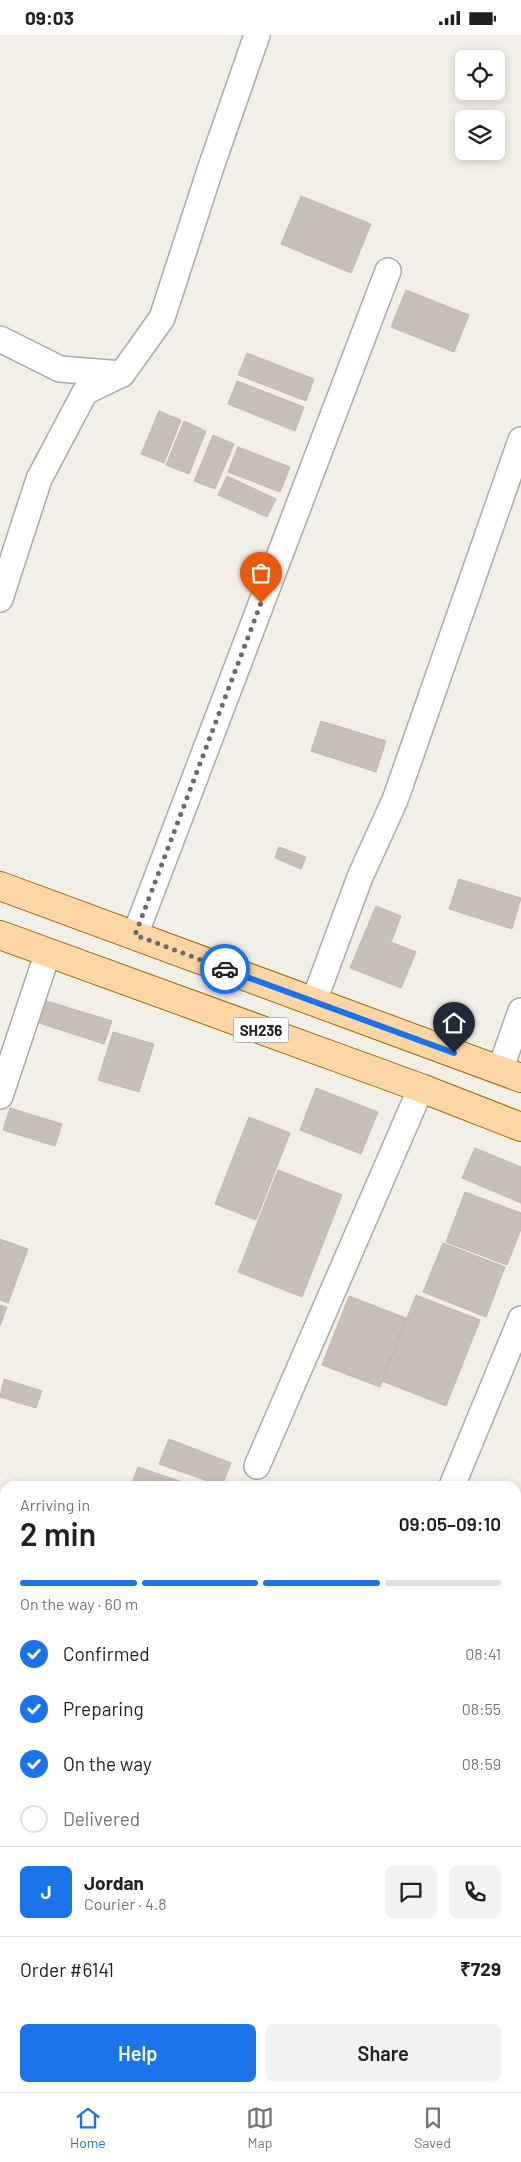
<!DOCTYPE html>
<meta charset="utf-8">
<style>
:root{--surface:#fff;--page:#f2f2f2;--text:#202124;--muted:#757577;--line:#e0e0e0;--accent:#1a73e8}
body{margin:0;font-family:Barlow,sans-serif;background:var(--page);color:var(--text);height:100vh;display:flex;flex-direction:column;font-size:19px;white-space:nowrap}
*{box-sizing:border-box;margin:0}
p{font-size:16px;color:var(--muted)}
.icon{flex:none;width:28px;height:28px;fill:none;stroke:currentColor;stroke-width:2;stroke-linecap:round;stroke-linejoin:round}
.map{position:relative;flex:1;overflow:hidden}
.sheet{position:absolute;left:0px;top:1446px;width:521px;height:611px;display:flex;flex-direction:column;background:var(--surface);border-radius:15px 15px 0 0;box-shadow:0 2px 8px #0003}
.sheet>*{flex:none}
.tools{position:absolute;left:455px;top:15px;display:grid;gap:10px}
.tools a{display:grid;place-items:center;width:50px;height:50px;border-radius:8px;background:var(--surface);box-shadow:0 2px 8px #0003;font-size:25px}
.pin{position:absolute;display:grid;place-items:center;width:42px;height:42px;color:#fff;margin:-51px -21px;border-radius:50% 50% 50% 0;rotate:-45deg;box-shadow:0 0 5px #0007}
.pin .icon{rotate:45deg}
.courier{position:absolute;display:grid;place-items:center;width:50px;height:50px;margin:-25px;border:4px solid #1a73e8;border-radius:50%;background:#fff;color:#222;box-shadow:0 1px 6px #0007}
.head em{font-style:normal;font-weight:600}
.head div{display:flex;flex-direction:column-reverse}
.head{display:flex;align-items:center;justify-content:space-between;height:85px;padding:0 20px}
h1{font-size:32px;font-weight:600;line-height:38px}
.bar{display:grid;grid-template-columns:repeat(4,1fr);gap:8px 5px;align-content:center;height:60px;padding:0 20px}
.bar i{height:6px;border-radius:4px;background:var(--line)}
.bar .current{background:var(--accent)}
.bar p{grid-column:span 4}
.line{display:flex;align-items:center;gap:12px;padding:0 20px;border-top:1px solid var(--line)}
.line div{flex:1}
.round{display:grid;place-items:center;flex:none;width:52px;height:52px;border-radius:8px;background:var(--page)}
ol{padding:0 20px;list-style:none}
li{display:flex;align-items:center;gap:15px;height:55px}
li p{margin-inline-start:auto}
li .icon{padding:5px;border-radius:50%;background:var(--accent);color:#fff;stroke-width:4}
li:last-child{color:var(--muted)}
li i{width:28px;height:28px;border:2px solid var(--line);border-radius:50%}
.cta{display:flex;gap:10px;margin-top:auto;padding:10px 20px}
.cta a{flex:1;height:58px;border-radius:8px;background:var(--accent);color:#fff;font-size:20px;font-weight:600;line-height:58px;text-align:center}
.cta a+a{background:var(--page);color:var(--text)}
.status{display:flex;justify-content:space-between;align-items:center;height:35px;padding:0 25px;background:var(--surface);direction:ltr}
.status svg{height:14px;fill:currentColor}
.menu{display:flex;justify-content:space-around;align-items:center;height:70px;border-top:1px solid var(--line);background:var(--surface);font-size:14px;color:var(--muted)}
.menu a{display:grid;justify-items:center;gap:2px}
.menu .current{color:var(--accent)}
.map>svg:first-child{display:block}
.building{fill:#c7bfb8;stroke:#c4b6ab}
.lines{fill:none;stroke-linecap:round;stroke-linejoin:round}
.minor-casing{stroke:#a9a9a9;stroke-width:28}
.primary-casing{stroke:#a06b00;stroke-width:30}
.minor{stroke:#fff;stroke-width:25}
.primary{stroke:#fcd6a4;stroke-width:28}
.done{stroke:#6b6a68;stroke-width:5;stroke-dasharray:0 9}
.route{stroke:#1a73e8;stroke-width:6}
.labels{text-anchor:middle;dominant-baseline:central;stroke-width:5;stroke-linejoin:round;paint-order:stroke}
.shield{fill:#fff;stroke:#646464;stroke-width:1}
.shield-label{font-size:15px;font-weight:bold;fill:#222}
</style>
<div class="status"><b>09:03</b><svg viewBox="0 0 49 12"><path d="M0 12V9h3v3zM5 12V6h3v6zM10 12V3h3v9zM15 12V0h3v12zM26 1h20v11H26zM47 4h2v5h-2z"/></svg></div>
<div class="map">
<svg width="521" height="2057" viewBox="0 0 521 2057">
<rect width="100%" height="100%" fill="#f2efe9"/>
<g class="building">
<path d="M301,161l70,28 -20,49 -70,-29z"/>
<path d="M406,255l63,25 -15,37 -63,-25z"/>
<path d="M247,318l67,26 -8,22 -68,-26z"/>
<path d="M237,346l67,26 -9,24 -67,-27z"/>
<path d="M159,376l22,9 -17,43 -23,-9z"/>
<path d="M184,386l22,10 -17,43 -23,-9z"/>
<path d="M213,400l21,9 -19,45 -21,-8z"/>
<path d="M238,412l52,20 -10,25 -52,-20z"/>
<path d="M227,441l49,23 -9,18 -49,-22z"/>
<path d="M321,686l65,20 -10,31 -65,-21z"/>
<path d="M279,812l27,10 -5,12 -26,-11z"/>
<path d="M459,844l62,19 -9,31 -63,-20z"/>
<path d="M376,871l25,10 -10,26 25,10 -15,36 -51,-20z"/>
<path d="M40,964l72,22 -8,23 -71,-23z"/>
<path d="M113,997l41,12 -15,48 -41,-12z"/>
<path d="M316,1053l62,24 -17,42 -61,-24z"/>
<path d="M10,1073l52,16 -7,22 -52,-16z"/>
<path d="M249,1082l41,16 -34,87 -41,-16z"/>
<path d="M475,1113l46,19v36l-59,-25z"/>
<path d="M278,1135l64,25 -40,102 -64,-25z"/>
<path d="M465,1157l56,21v16l-14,36 -61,-23z"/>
<path d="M0,1204l28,10 -20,54 -8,-3z"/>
<path d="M443,1208l62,24 -19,50 -63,-25z"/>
<path d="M416,1260l64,25 -34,86 -64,-25z"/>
<path d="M349,1261l57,22 -26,69 -58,-22z"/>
<path d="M0,1270l7,2 -7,19z"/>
<path d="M4,1344l38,12 -6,17 -36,-11z"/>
<path d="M169,1404l62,24 -9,23 -63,-22z"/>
<path d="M138,1432l56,19h-63z"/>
<path d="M516,1637l5,1v43l-5,-2z"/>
</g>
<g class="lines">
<g class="minor-casing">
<g id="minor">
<path d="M0,304l60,30 62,5 40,-56 49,-151 46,-132"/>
<path d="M0,564l39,-120 46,-87 37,-18"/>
<path d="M135,900l253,-664"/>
<path d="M314,966l46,-124 35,-77 126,-360"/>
<path d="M500,1035l21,-59"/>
<path d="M0,1061l48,-144"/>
<path d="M257,1431l164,-378"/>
<path d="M452,1451l69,-167"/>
<path d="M516,1789l5,-13"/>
<path d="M516,1953l5,1"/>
<path d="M8,2057l1,-5"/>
<path d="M213,2057l1,-5"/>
<path d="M419,2057l1,-5"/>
</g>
</g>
<g class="primary-casing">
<g id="primary">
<path d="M0,851l521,192"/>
<path d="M0,900l421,153 100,39"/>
</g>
</g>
<use href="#minor" class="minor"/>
<use href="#primary" class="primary"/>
</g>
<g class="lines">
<path class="done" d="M225,934l-90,-34 126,-332"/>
<path class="route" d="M225,934l229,84"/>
</g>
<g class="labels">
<rect class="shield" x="233.5" y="982.5" width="55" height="25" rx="4"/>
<g class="shield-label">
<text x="261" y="995">SH236</text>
</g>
</g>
</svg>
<div class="tools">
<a><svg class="icon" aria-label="locate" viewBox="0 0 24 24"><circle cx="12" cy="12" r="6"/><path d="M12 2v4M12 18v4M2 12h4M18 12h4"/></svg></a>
<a><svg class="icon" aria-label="layers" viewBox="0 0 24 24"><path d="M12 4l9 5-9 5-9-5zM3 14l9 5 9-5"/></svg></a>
</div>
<div class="pin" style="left:261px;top:568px;background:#ea580c"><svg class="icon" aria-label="bag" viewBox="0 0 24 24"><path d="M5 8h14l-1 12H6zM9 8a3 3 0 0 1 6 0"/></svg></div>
<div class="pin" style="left:454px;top:1018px;background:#1f2937"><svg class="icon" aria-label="home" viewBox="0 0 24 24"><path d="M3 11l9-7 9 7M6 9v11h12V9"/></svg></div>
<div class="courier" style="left:225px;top:934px"><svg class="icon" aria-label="car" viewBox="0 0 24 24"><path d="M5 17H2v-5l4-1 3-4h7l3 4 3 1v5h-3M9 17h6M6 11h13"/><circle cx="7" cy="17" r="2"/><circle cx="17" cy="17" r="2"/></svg></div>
<section class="sheet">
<div class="head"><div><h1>2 min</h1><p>Arriving in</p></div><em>09:05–09:10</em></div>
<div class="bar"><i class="current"></i><i class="current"></i><i class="current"></i><i></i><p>On the way · 60 m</p></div>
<ol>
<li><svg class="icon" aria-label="check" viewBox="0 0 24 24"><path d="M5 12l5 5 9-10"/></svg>Confirmed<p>08:41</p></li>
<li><svg class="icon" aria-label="check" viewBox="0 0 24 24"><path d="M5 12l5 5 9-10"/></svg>Preparing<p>08:55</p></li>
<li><svg class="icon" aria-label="check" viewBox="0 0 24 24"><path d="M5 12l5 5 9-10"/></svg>On the way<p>08:59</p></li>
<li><i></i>Delivered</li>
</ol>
<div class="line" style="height:90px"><b class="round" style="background:var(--accent);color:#fff">J</b><div><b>Jordan</b><p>Courier · 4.8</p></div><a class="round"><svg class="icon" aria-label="chat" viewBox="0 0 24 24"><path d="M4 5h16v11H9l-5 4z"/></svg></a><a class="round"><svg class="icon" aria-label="phone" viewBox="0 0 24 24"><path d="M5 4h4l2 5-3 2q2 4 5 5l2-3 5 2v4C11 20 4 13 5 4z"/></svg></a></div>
<div class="line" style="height:65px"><div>Order #6141</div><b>₹729</b></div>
<div class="cta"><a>Help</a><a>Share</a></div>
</section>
</div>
<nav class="menu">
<a class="current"><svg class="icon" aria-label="home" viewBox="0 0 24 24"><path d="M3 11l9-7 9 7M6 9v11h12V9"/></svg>Home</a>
<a><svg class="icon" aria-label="map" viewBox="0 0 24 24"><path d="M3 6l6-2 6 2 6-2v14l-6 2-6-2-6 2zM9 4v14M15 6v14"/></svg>Map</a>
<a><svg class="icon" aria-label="saved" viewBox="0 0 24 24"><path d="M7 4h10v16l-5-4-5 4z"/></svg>Saved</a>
</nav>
